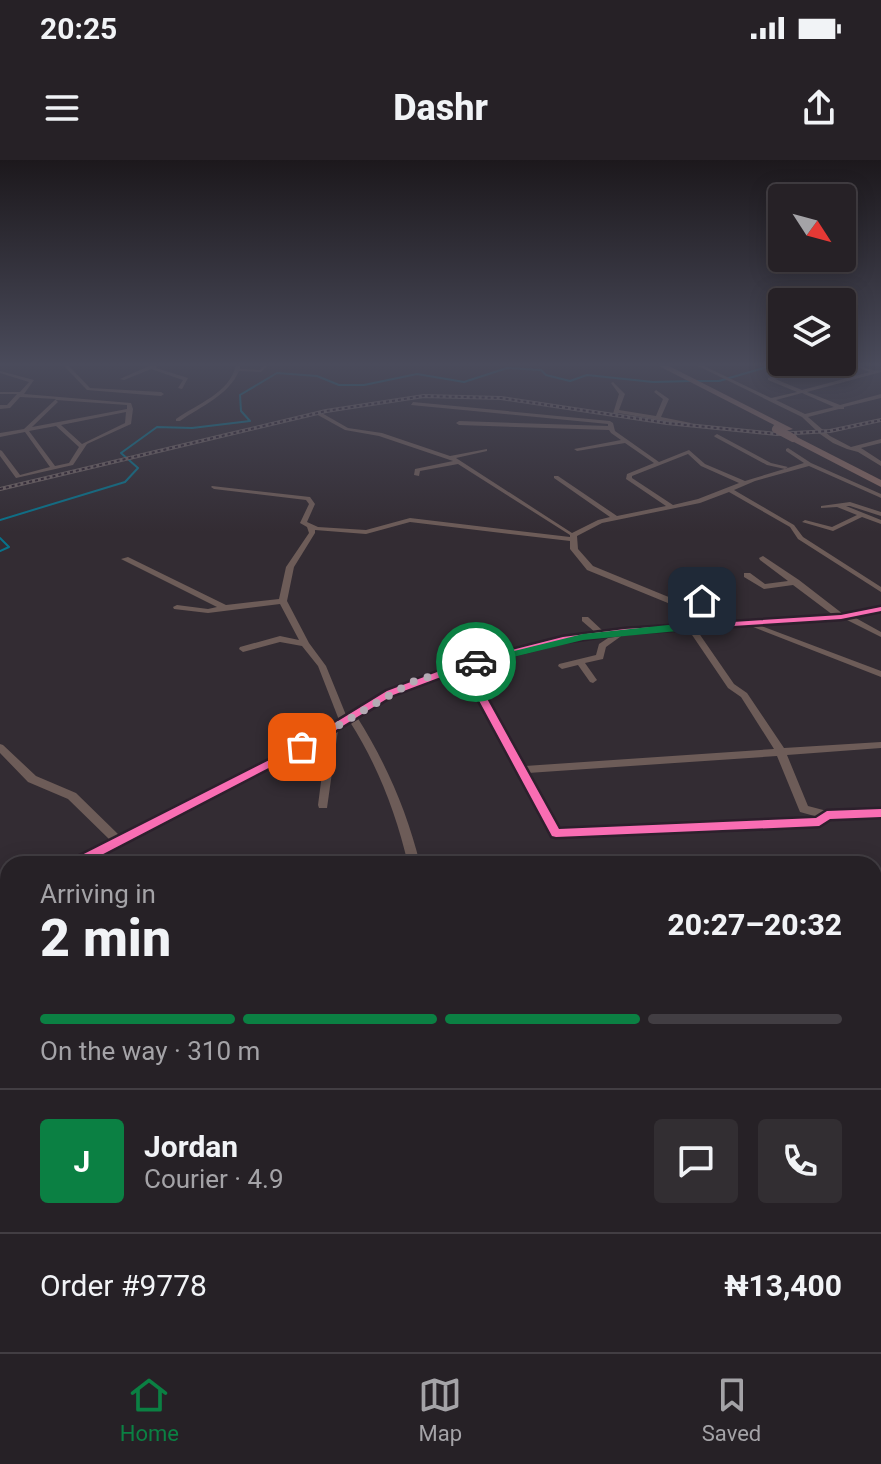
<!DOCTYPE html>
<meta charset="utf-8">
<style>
:root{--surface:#262126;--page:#322e32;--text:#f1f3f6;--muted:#a4a3a7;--line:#423e43;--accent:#0b8043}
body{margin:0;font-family:Roboto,sans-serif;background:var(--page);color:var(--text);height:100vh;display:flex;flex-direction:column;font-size:30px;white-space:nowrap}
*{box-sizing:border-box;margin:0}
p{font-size:26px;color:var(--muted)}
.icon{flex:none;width:44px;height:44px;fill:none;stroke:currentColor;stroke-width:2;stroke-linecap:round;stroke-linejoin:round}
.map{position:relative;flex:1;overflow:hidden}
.panel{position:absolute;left:0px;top:696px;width:882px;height:496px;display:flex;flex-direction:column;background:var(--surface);border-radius:24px 24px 0 0;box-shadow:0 4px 20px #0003,0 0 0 2px var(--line)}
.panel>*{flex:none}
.needle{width:52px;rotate:126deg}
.controls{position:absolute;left:768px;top:24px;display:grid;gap:16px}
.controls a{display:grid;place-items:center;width:88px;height:88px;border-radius:8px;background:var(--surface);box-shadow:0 4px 20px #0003,0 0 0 2px var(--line);font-size:40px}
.pin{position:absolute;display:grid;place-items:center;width:68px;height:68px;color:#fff;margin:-34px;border-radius:16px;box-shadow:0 4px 12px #0006}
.courier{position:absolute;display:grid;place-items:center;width:80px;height:80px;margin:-40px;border:6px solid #0b8043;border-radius:50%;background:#fff;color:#222;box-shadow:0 2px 10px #0007}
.summary em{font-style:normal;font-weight:800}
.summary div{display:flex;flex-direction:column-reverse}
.summary{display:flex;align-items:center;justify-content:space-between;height:136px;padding:0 40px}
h1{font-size:52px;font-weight:800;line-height:60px}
.bar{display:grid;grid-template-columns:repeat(4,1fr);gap:12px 8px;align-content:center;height:96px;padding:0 40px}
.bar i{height:10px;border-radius:6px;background:var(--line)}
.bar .active{background:var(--accent)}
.bar p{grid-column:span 4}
.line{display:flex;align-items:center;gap:20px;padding:0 40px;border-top:2px solid var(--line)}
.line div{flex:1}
.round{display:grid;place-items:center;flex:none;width:84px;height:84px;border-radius:8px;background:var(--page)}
.status{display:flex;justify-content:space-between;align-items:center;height:56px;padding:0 40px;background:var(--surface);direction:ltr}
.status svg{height:22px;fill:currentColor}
header{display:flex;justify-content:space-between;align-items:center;height:104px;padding:0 40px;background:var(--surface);font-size:36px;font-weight:800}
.tabs{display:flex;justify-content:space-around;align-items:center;height:112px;border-top:2px solid var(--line);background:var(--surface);font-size:22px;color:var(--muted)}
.tabs a{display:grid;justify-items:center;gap:4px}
.tabs .active{color:var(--accent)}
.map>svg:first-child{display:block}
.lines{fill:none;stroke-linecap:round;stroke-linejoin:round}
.stream-far1{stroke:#09728a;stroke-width:2}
.stream{stroke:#09728a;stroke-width:3}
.minor{fill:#6d5c58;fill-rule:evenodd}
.highway{fill:#826660;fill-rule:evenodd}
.rail-casing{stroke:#6e6262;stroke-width:4}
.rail{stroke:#2c202c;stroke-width:2;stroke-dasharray:3;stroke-linecap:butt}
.highway-bridge{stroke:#826660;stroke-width:8}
.cycleway-casing{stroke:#2c202c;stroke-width:5}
.cycleway{fill:#f96db3;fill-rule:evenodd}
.route{fill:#0b8043}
.done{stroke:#b4abb4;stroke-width:8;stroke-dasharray:0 14.4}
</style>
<div class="status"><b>20:25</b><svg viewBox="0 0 49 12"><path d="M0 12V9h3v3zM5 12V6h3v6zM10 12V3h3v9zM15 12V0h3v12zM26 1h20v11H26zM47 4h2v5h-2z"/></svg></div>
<header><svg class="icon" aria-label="menu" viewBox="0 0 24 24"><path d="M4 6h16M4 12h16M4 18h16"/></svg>Dashr<svg class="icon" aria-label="share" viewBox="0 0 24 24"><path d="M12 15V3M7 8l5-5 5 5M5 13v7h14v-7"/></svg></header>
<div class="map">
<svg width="881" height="1192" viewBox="0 0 881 1192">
<rect width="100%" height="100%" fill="#332c33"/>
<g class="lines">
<g class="stream-far1">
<path d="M697,221h22l55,-16"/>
<path d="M0,360l125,-38 13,-14 -17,-15 36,-26 35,1 58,-7 -9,-10 -1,-16 37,-22 40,3 22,9h25l53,-11 47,8 43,-14 34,2 5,5 24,6 17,-6 66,7 38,-1"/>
<path d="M0,378l9,9 -9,4"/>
</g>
<g class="stream">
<path d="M874,794l7,-3"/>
<path d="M0,1112l8,-7"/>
</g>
<g class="minor">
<path d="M63,205h5l22,23 71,4 3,2 -3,2 -74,-6z"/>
<path d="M157,205l-1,3 32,10 -6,11 -4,-1 5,-8 -32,-11 -27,11 -4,-1 29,-13z"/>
<path d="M236,205h4v4l20,1 4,-5h4l-7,7 -22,-1c-11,25 -38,35 -59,50h-4v-2c21,-15 54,-26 60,-54z"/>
<path d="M419,205h60l-2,1h-56z"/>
<path d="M696,205h6l69,33 26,-6 -29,-12v-2l46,-13h7l-46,14 27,11 68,-18 -18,-7c10,0 19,7 29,5v2l-74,20 33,13 41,-11v4l-37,9v2h-5l-31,8 22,19 21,11 30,-8v4l-20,5 20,13v5l-23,-14 -11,-3 -14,-6 -13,-9 -18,-17zM802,233l32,14 -29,7 -29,-14z"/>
<path d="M0,211l34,9 -10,14 107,9 2,6 -2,15 -44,20 -14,21 -57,13 -16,-22v-6l2,1 18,24 30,-8 -25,-35 -25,5v-4l24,-4 32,-30 -36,-2 -10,11 -10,1v-4h7l10,-11h-17v-2h20l9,-10 -29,-9zM56,240l71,5v4l-95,18 26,-25zM126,252l-1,11 -43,21 -21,-19zM56,266l23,21 -10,16 -14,3 -26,-35z"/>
<path d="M613,222l12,12 -6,16 37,6 7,-17 -9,-7 2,-2 13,9 -8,18 30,6 -3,2 -70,-12 -2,4h-4l7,-23 -8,-11z"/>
<path d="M413,242l197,19 3,2 2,8 44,31 30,-12 16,14 40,17 59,-18 -18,-12v-2l2,-1 23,15 70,31v4l-2,-1 -70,-31 -54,15 -21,9 60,35 9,12 78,50v5l-83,-53 -8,-12 -61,-35 -29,11 -98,20 -25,13 1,13 15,17 100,41c7,-9 20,-21 32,-21v4l-20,13 -6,7 9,3 10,10 115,-8 -40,-30 -29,4 -20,-12v-4h6l15,11 23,-3 -28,-21 -1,-2 4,-2 36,24 44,34 38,-7v4l-27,6 27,15v5l-36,-18 -86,6 122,46v6l-133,-52 -52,4 38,55 13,9 37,55 97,-6v6l-94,7 21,51 19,5 54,-2v8l-51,2 -11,7 -263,11 -4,-1 -90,-167 -69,26 -36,22c29,46 50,94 63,147h-12c-12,-51 -30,-98 -58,-142l-12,8 -11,78h-8l-1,-3 9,-69 -22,13 -221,115h-16l2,-3 40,-21 -42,-41 -40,-17 -28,-29v-9l3,1 33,31 40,17 44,43 179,-91 40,-25 -21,-54 -16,-20 -22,-4 -37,10 -4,-3 1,-2 40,-11 19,4 -19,-36 -72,9 -34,-4 -1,-2 4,-2 31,4 9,-2 -96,-48 7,-2 98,48 53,-6 7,-32 23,-34 -2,-6 -7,-4 9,-19 -3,-4 -92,-11 -3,-2 1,-1 98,11 5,7 -8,18 11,5 48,3 44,-12 160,19v-2l-112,-71 -38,7 -1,5 -5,-1 1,-6 38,-8 -74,-25 -34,-6 -29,-16v-2h4l28,16 34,5 68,23 37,-7v2l-31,7 116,75 26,-13 12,-3 -56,-39v-2h4l59,40 49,-10 -40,-27 1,-5 27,-11 -29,-20 -48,8 -3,-2 47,-9 -10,-7 -2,-3 -150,-5 -3,-2 3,-2 149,5v-2l-197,-19zM688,294l13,12 38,17 -41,16 -25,6 -41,-27v-2zM410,362l160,19v8l17,21 103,42v3l6,-1 6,3 7,6 -16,1 -4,-2h-3l-1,3 -81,7 -16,-15h-6v4l14,12c-68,10 -145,29 -207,57 -15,7 -29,17 -43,25l-20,-49 -17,-23 -22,-42 7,-34 21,-34v-3l51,4zM688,469l40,59 13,9 33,52 -249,17 -56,-100 94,-24 48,-6 -12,8 -3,11 -37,9 -1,2 4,3 16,-4 12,17 3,1 4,-3 -12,-17 18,-4 3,-12 18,-13zM777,596l23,56 18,5 -2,1 -257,11 -31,-56z"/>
<path d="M717,274l54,29 17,4 -3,2 -18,-4 -52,-28 -1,-1z"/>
<path d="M850,342l31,10v4l-31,-10h-4l35,14v4l-19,-7 -29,14 -31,-9 3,-2 27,7 25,-12 -20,-8 -16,1v-2z"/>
<path d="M8,732v10l-8,3v-10z"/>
<path d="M874,1161l7,3v21l-7,-3z"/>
<path d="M404,1184h18l-3,8h-18z"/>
<path d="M562,1184h23l5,8h-23z"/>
</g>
<g class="highway">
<path d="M657,205h10l126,64 -7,2z"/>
<path d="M793,275l88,45v7l-91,-47v-4z"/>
</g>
<g class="rail-casing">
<path id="rail" d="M0,329l326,-78 98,-15 77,2 166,25 110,11 53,-3 51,-11"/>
</g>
<use href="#rail" class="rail"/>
<path class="highway-bridge" d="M776,269l17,9"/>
<g class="cycleway-casing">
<path id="cycleway" d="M881,447v4l-40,8 -216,14 -62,9 -94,24 90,163 257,-11 11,-7 54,-2v8l-51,2 -11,7 -263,11 -4,-1 -90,-167 -69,26 -88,54 -221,115h-16l2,-3 229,-116 88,-54 74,-28 102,-26 62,-8 216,-14z"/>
</g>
<use href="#cycleway" class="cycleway"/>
</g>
<linearGradient id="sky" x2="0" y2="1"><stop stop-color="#1c181c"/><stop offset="0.55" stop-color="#4a4b5b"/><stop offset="1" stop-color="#4a4b5b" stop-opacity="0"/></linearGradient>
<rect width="881" height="372" fill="url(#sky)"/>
<path class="route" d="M698,439l9,2 -8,10 21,11v5l-137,13 -107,26 -6,-4 113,-28 123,-13 -19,-8z"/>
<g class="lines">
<path class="done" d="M302,587l110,-65 64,-20"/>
</g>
</svg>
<div class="controls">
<a><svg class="needle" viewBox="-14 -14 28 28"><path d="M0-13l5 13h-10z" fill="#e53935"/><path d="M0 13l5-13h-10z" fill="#a4a3a7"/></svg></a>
<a><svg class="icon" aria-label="layers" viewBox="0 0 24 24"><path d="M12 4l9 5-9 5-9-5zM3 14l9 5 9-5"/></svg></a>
</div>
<div class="pin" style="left:302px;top:587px;background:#ea580c"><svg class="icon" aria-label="bag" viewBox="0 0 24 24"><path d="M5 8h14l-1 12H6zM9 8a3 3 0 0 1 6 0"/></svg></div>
<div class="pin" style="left:702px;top:441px;background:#1f2937"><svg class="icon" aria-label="home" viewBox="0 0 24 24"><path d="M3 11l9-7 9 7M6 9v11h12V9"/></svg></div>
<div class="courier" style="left:476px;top:502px"><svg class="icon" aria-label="car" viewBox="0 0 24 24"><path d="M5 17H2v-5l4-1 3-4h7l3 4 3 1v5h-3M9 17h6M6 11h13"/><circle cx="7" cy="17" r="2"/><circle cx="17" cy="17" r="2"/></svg></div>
<section class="panel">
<div class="summary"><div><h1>2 min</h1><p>Arriving in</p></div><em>20:27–20:32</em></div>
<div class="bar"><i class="active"></i><i class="active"></i><i class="active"></i><i></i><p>On the way · 310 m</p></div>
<div class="line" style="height:144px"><b class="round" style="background:var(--accent);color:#fff">J</b><div><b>Jordan</b><p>Courier · 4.9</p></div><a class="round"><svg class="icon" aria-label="chat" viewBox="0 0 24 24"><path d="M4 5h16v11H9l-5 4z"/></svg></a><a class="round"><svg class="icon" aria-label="phone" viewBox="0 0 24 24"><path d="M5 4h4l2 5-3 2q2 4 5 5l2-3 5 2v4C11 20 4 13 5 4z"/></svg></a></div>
<div class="line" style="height:104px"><div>Order #9778</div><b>₦13,400</b></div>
</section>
</div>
<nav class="tabs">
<a class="active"><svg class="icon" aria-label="home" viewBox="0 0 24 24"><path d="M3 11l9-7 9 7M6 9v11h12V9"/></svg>Home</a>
<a><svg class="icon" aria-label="map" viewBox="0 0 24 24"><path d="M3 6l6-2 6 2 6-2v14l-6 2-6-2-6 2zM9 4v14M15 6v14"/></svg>Map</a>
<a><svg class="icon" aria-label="saved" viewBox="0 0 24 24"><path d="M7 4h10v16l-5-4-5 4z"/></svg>Saved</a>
</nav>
